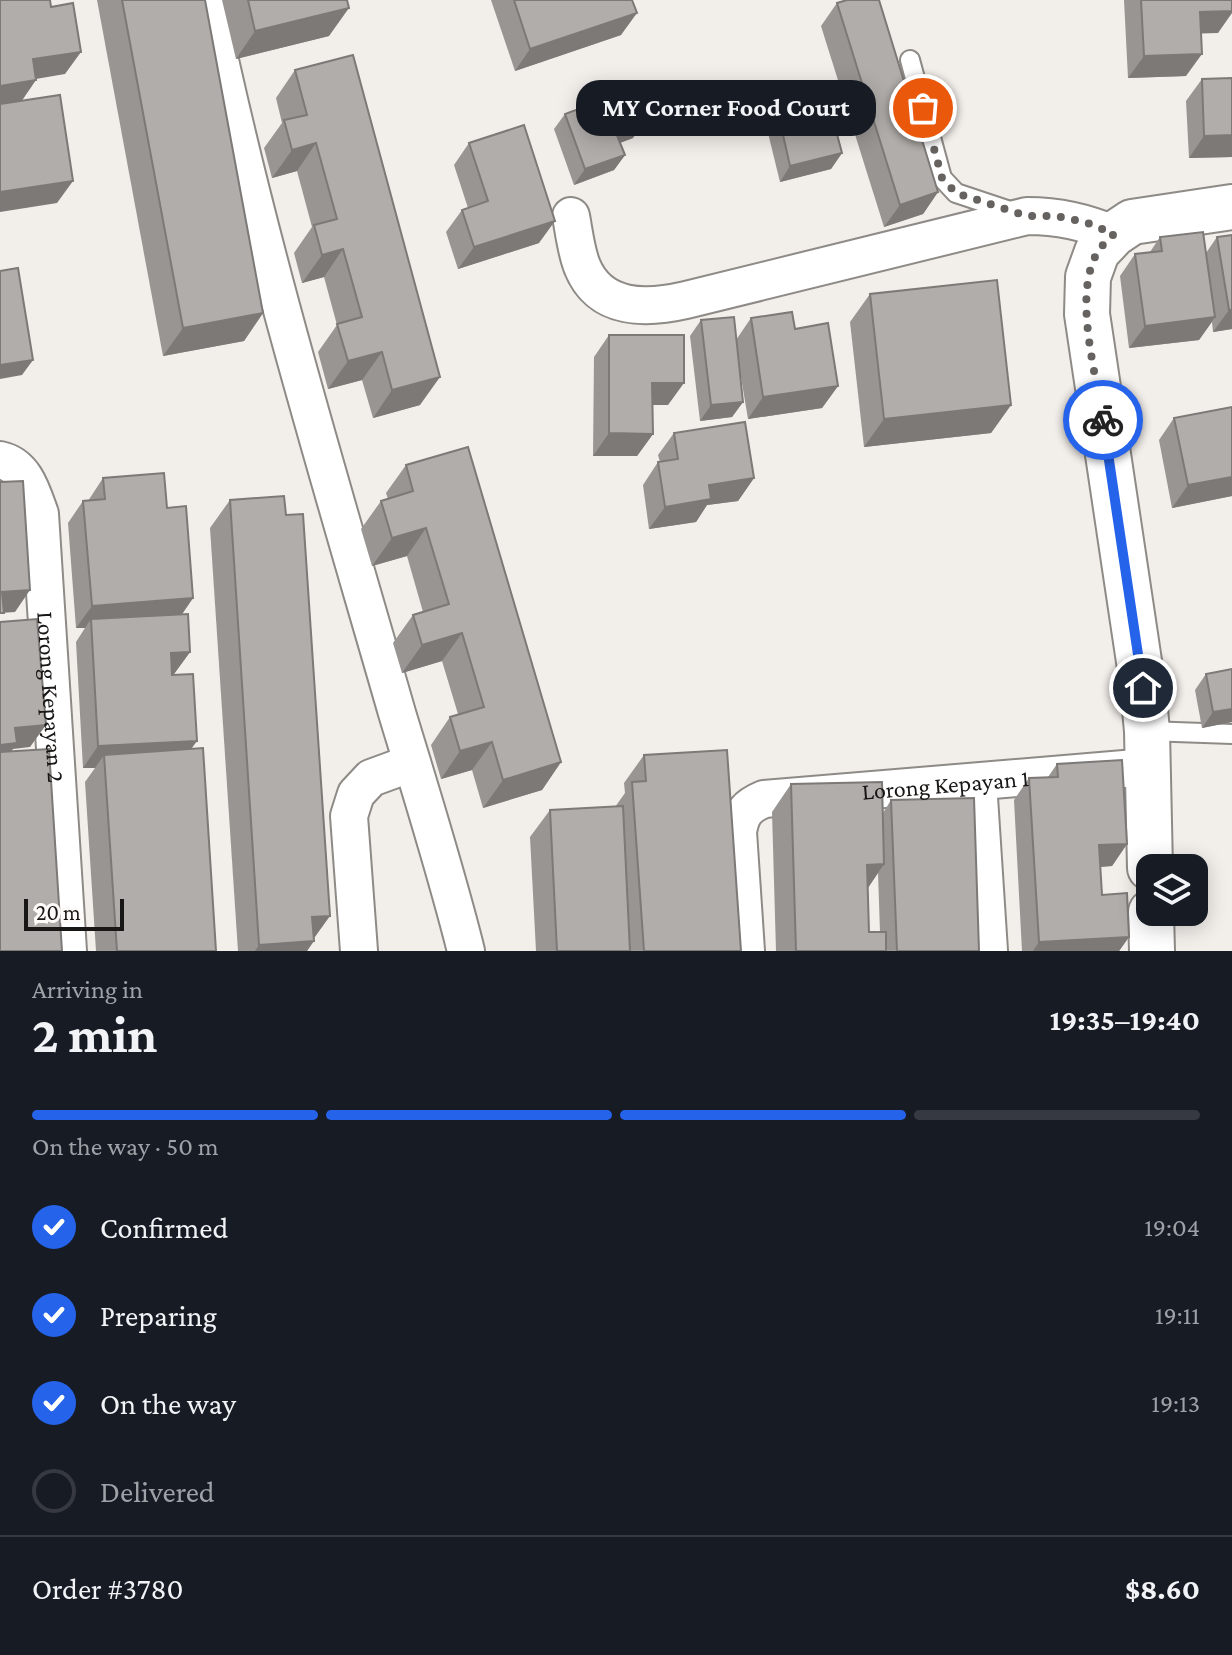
<!DOCTYPE html>
<meta charset="utf-8">
<style>
:root{--surface:#171b24;--page:#242831;--text:#f1f3f6;--muted:#9ea1a6;--line:#363941;--accent:#2563eb}
body{margin:0;font-family:"Crimson Pro",serif;background:var(--page);color:var(--text);height:100vh;display:flex;flex-direction:column;font-size:30px;white-space:nowrap}
*{box-sizing:border-box;margin:0}
p{font-size:26px;color:var(--muted)}
.icon{flex:none;width:44px;height:44px;fill:none;stroke:currentColor;stroke-width:2;stroke-linecap:round;stroke-linejoin:round}
.map{position:relative;height:951px;overflow:hidden}
.details{display:flex;flex-direction:column;background:var(--surface);flex:1}
.details>*{flex:none}
.tools{position:absolute;left:1136px;top:854px;display:grid;gap:16px}
.tools a{display:grid;place-items:center;width:72px;height:72px;border-radius:16px;background:var(--surface);box-shadow:0 4px 20px #0003;font-size:40px}
.scale{position:absolute;left:24px;bottom:20px;width:100px;box-sizing:border-box;padding-left:8px;border:4px solid #191716;border-top:0;font-size:22px;line-height:28px;white-space:nowrap;color:#191716;-webkit-text-stroke:6px #fefbf8;paint-order:stroke}
.pin{position:absolute;display:grid;place-items:center;width:68px;height:68px;color:#fff;margin:-34px;border:4px solid #fff;border-radius:50%;box-shadow:0 2px 8px #0007}
.courier{position:absolute;display:grid;place-items:center;width:80px;height:80px;margin:-40px;border:6px solid #2563eb;border-radius:50%;background:#fff;color:#222;box-shadow:0 2px 10px #0007}
.bubble{position:absolute;height:56px;border-radius:24px;background:var(--surface);box-shadow:0 4px 20px #0003;font-size:26px;font-weight:700;line-height:56px;text-align:center}
.overview em{font-style:normal;font-weight:700}
.overview div{display:flex;flex-direction:column-reverse}
.overview{display:flex;align-items:center;justify-content:space-between;height:136px;padding:0 32px}
h1{font-size:52px;font-weight:700;line-height:60px}
.bar{display:grid;grid-template-columns:repeat(4,1fr);gap:12px 8px;align-content:center;height:96px;padding:0 32px}
.bar i{height:10px;border-radius:6px;background:var(--line)}
.bar .active{background:var(--accent)}
.bar p{grid-column:span 4}
.line{display:flex;align-items:center;gap:20px;padding:0 32px;border-top:2px solid var(--line)}
.line div{flex:1}
ol{padding:0 32px;list-style:none}
li{display:flex;align-items:center;gap:24px;height:88px}
li p{margin-inline-start:auto}
li .icon{padding:8px;border-radius:50%;background:var(--accent);color:#fff;stroke-width:4}
li:last-child{color:var(--muted)}
li i{width:44px;height:44px;border:4px solid var(--line);border-radius:50%}
.map>svg:first-child{display:block}
.lines{fill:none;stroke-linecap:round;stroke-linejoin:round}
.service-casing{stroke:#8e8a86;stroke-width:22}
.minor-casing{stroke:#8e8a86;stroke-width:40}
.tertiary-casing{stroke:#8e8a86;stroke-width:48}
.service{stroke:#fff;stroke-width:18}
.minor{stroke:#fff;stroke-width:36}
.tertiary{stroke:#fff;stroke-width:44}
.wall{fill:#989592;fill-rule:evenodd}
.shaded-wall{fill:#7c7977}
.building{fill:#b1adaa;stroke:#7c7977;stroke-width:2}
.done{stroke:#656260;stroke-width:8;stroke-dasharray:0 14.4}
.route{stroke:#2563eb;stroke-width:10}
.labels{text-anchor:middle;dominant-baseline:central;stroke-width:7;stroke-linejoin:round;paint-order:stroke}
.street-label{font-size:24px;fill:#191716;stroke:#fefbf8}
</style>
<div class="map">
<svg width="1232" height="951" viewBox="0 0 1232 951">
<rect width="100%" height="100%" fill="#f2eeea"/>
<g class="lines">
<g class="service-casing">
<g id="service">
<path d="M910,60l32,118 14,15 60,20"/>
<path d="M1147,731l85,3"/>
</g>
</g>
<g class="minor-casing">
<g id="minor">
<path d="M207,0c50,241 122,477 190,713 24,79 49,158 69,238"/>
<path d="M571,216c3,16 5,35 11,50 18,45 65,43 104,34l341,-84c32,0 57,6 87,18"/>
<path id="s1" d="M0,460c25,5 32,32 40,54l28,437"/>
<path d="M978,782l11,169"/>
<path d="M359,951l-10,-135 7,-22 15,-16 41,-15"/>
<path id="s2" d="M746,951l-8,-119c3,-19 9,-26 26,-33l384,-32"/>
</g>
</g>
<g class="tertiary-casing">
<g id="tertiary">
<path d="M1150,868l-3,-137 -4,-43 -56,-374 1,-37 9,-25 17,-18 18,-12 100,-15"/>
<path d="M1151,912l1,39"/>
</g>
</g>
<use href="#service" class="service"/>
<use href="#minor" class="minor"/>
<use href="#tertiary" class="tertiary"/>
</g>
<g class="wall">
<path d="M97,0h108l58,313 -19,28 -81,15z"/>
<path d="M222,0h125l-18,36 -93,23z"/>
<path d="M491,0h141l-11,35 -106,36z"/>
<path d="M1124,0h108l-14,33h-17l-15,43 -58,2z"/>
<path d="M837,3l101,189 -15,22 -39,13 -63,-201z"/>
<path d="M295,70l125,335 -47,13 -11,-38 -34,9 -10,-37 19,-27 -13,-48 -22,6 -8,-30 18,-26 -15,-56 -25,7 -8,-30 18,-25 -6,-25z"/>
<path d="M1232,78v79l-43,1 -3,-57 16,-22z"/>
<path d="M565,114l68,24 -13,5 5,12 -11,15 -40,15 -20,-56z"/>
<path d="M779,117l63,36 -11,16 -51,13 -12,-49z"/>
<path d="M469,143l70,100 -81,26 -12,-37 16,-22 6,-2 -14,-43z"/>
<path d="M1232,235v94l-19,3 -1,-10 -13,18 -70,8 -9,-72 15,-22 15,-2 10,-15 46,16 11,-16z"/>
<path d="M870,294l141,111 -20,28 -127,14 -14,-125z"/>
<path d="M751,318l44,11 43,57 -16,22 -74,11 -10,-60 5,43 -11,15 -32,4 -10,-85 11,-16 35,20z"/>
<path d="M609,335l59,70h-16l1,29 -16,22h-44l1,-99z"/>
<path d="M1174,418l58,78 -60,12 -13,-68z"/>
<path d="M674,433l80,45 -16,23 -31,4 -11,17 -47,7 -6,-44 15,-23h2l-2,-7z"/>
<path d="M406,465l155,297 -19,28 -59,18 -11,-38 -31,9 -10,-34 19,-28 8,-3 -16,-53 -40,12 -9,-30 20,-28 10,-3 -16,-56 -35,10 -11,-37 20,-28 7,-2 -2,-6z"/>
<path d="M103,478l64,30 26,90 -11,16 8,38 -16,22h-2l19,75 25,202h-120l-11,-169 10,-14h-12l-7,-126 9,-14h-9l-8,-105 15,-22h5z"/>
<path d="M230,500l84,439 -7,12h-69l-28,-423z"/>
<path d="M1206,674l26,48 -30,6 -7,-38z"/>
<path d="M644,755l97,196h-205l-6,-114 20,-27 65,-3 10,-14 -1,-10z"/>
<path d="M1057,764l70,80 -15,22 -12,1 2,28 27,42 -10,14h-97l-8,-151 15,-22 19,-1z"/>
<path d="M791,784l92,29 8,-13 88,151h-203l-4,-139zM878,873l2,59h-11l-1,-44z"/>
</g>
<g class="shaded-wall">
<path d="M349,8l-20,28 -93,23 19,-28z"/>
<path d="M1232,11v2l-14,20 -34,1 16,-22z"/>
<path d="M637,13l-16,22 -106,36 15,-22z"/>
<path d="M81,52l-16,22 -47,8 15,-23z"/>
<path d="M1202,54l-16,22 -58,2 16,-22z"/>
<path d="M36,80l-15,22 -21,3v-19z"/>
<path d="M644,123l-11,15 -27,10 10,-15z"/>
<path d="M1232,135v22l-43,1 15,-22z"/>
<path d="M316,143l-19,28 -25,7 20,-28z"/>
<path d="M842,153l-11,16 -51,13 10,-16z"/>
<path d="M625,155l-11,15 -40,15 11,-16z"/>
<path d="M73,181l-16,22 -57,9v-20z"/>
<path d="M938,192l-15,22 -39,13 16,-22z"/>
<path d="M555,221l-16,22 -81,26 16,-22z"/>
<path d="M343,249l-19,28 -22,6 20,-28z"/>
<path d="M1229,310h3v19l-19,3z"/>
<path d="M263,313l-19,28 -81,15 20,-28z"/>
<path d="M1215,317l-16,23 -70,8 16,-22z"/>
<path d="M382,352l-20,28 -34,9 20,-28z"/>
<path d="M33,360l-11,15 -22,4v-14z"/>
<path d="M440,377l-20,28 -47,13 19,-28z"/>
<path d="M652,383h32l-16,22h-31z"/>
<path d="M838,386l-16,22 -74,11 15,-22z"/>
<path d="M743,402l-11,15 -32,4 11,-16z"/>
<path d="M1011,405l-20,28 -127,14 20,-28z"/>
<path d="M609,433l44,1 -16,22h-44z"/>
<path d="M1232,477v19l-60,12 16,-23z"/>
<path d="M754,478l-16,23 -31,4 -11,17 -47,7 16,-22 44,-22z"/>
<path d="M426,528l-19,28 -35,10 20,-28z"/>
<path d="M30,590l-15,22 -15,1 2,-21z"/>
<path d="M193,598l-15,22 -87,-1 -6,9h-9l16,-22z"/>
<path d="M462,633l-20,28 -40,12 20,-28z"/>
<path d="M190,652l-16,22 -19,1 16,-22z"/>
<path d="M1232,709v13l-30,6 11,-16z"/>
<path d="M46,725l-16,22 -17,2 -13,17v-21l15,-17z"/>
<path d="M197,741l-16,22 -77,-8 -9,13h-12l15,-22z"/>
<path d="M492,742l-20,28 -31,9 19,-28z"/>
<path d="M561,762l-19,28 -59,18 20,-28z"/>
<path d="M1127,844l-15,22 -28,2 15,-23z"/>
<path d="M884,864l-19,28 2,-27z"/>
<path d="M330,916l-18,25h2l-7,10h-52l4,-6 53,-28z"/>
<path d="M1129,937l-10,14h-86l6,-9z"/>
</g>
<g class="building">
<path d="M0,0h50l1,7 22,-4 8,49 -48,7 3,21 -36,6z"/>
<path d="M122,0h83l58,313 -80,15z"/>
<path d="M248,0h99l2,8 -94,23z"/>
<path d="M514,0h118l5,13 -107,36z"/>
<path d="M847,0h32l59,192 -38,13 -63,-202z"/>
<path d="M1141,0h91v11l-32,1 2,42 -58,2z"/>
<path d="M353,55l87,322 -48,13 -10,-38 -34,9 -11,-37 25,-7 -19,-68 -21,6 -8,-30 23,-6 -21,-76 -24,7 -8,-30 23,-5 -12,-45z"/>
<path d="M1232,78v57l-28,1 -2,-57z"/>
<path d="M632,89l12,34 -28,10 9,22 -40,14 -20,-55z"/>
<path d="M60,95l13,86 -73,11v-88z"/>
<path d="M829,104l13,49 -52,13 -11,-49z"/>
<path d="M524,125l31,96 -81,26 -12,-37 26,-9 -19,-58z"/>
<path d="M1203,232l12,85 -70,9 -10,-72 27,-3 -2,-14z"/>
<path d="M1232,235v75h-3l-12,-73z"/>
<path d="M18,268l15,92 -33,5v-94z"/>
<path d="M997,280l14,125 -127,14 -14,-125z"/>
<path d="M792,312l3,17 33,-6 10,63 -75,11 -12,-79z"/>
<path d="M734,317l9,85 -32,3 -10,-85z"/>
<path d="M609,335h75v48h-32l1,51 -44,-1z"/>
<path d="M1232,407v70l-44,8 -14,-67z"/>
<path d="M745,422l9,56 -45,7 2,14 -46,8 -7,-45 20,-3 -4,-26z"/>
<path d="M468,447l93,315 -58,18 -11,-38 -32,9 -10,-34 34,-10 -22,-74 -40,12 -9,-30 36,-11 -23,-76 -34,10 -11,-37 32,-10 -7,-26z"/>
<path d="M164,473l3,35 19,-2 7,92 -101,8 -9,-105 22,-2 -2,-21z"/>
<path d="M23,481l7,109 -28,2 2,21h-4v-131z"/>
<path d="M284,496l2,19 17,-1 27,402 -18,1 2,24 -55,4 -29,-445z"/>
<path d="M188,614l2,38 -19,1 1,22 21,-1 4,67 -99,5 -7,-127z"/>
<path d="M37,619l9,106 -31,3 2,15 -17,2v-123z"/>
<path d="M1232,669v40l-19,3 -7,-38z"/>
<path d="M203,748l13,203h-99l-13,-196z"/>
<path d="M49,749l13,202h-62v-199z"/>
<path d="M727,750l14,201h-97l-12,-169 14,-1 -2,-26z"/>
<path d="M1122,760l5,84 -28,1 3,50 25,-2 2,44 -90,5 -10,-164 29,-1 -1,-13z"/>
<path d="M882,782l2,82 -17,1 2,67h17v19h-90l-5,-167z"/>
<path d="M974,798l5,153h-82l-6,-151z"/>
<path d="M623,806l7,145h-73l-7,-141z"/>
</g>
<g class="lines">
<path class="done" d="M923,108l19,70 14,15 71,23h29l29,6 29,12c-6,6 -13,12 -17,19 -24,43 -1,120 6,167"/>
<path class="route" d="M1103,420l40,268"/>
</g>
<g class="labels">
<g class="street-label">
<text stroke="none"><textPath href="#s1" startOffset="254">Lorong Kepayan 2</textPath></text>
<text stroke="none"><textPath href="#s2" startOffset="346">Lorong Kepayan 1</textPath></text>
</g>
</g>
</svg>
<div class="tools">
<a><svg class="icon" aria-label="layers" viewBox="0 0 24 24"><path d="M12 4l9 5-9 5-9-5zM3 14l9 5 9-5"/></svg></a>
</div>
<div class="scale">20 m</div>
<div class="pin" style="left:923px;top:108px;background:#ea580c"><svg class="icon" aria-label="bag" viewBox="0 0 24 24"><path d="M5 8h14l-1 12H6zM9 8a3 3 0 0 1 6 0"/></svg></div>
<div class="pin" style="left:1143px;top:688px;background:#1f2937"><svg class="icon" aria-label="home" viewBox="0 0 24 24"><path d="M3 11l9-7 9 7M6 9v11h12V9"/></svg></div>
<div class="courier" style="left:1103px;top:420px"><svg class="icon" aria-label="bike" viewBox="0 0 24 24"><circle cx="6" cy="16" r="4"/><circle cx="18" cy="16" r="4"/><path d="M6 16l4-8h5l3 8M10 8l3 8H6M13 5h3"/></svg></div>
<div class="bubble" style="left:576px;top:80px;width:300px">MY Corner Food Court</div>
</div>
<section class="details">
<div class="overview"><div><h1>2 min</h1><p>Arriving in</p></div><em>19:35–19:40</em></div>
<div class="bar"><i class="active"></i><i class="active"></i><i class="active"></i><i></i><p>On the way · 50 m</p></div>
<ol>
<li><svg class="icon" aria-label="check" viewBox="0 0 24 24"><path d="M5 12l5 5 9-10"/></svg>Confirmed<p>19:04</p></li>
<li><svg class="icon" aria-label="check" viewBox="0 0 24 24"><path d="M5 12l5 5 9-10"/></svg>Preparing<p>19:11</p></li>
<li><svg class="icon" aria-label="check" viewBox="0 0 24 24"><path d="M5 12l5 5 9-10"/></svg>On the way<p>19:13</p></li>
<li><i></i>Delivered</li>
</ol>
<div class="line" style="height:104px"><div>Order #3780</div><b>$8.60</b></div>
</section>
